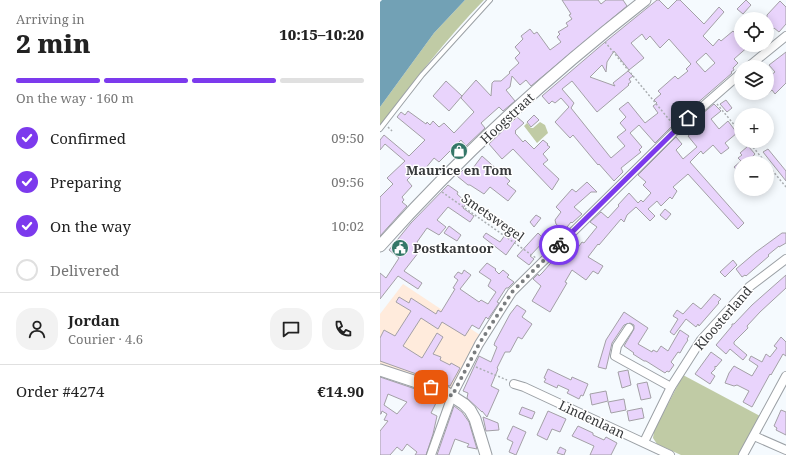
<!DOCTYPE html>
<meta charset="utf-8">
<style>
:root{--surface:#fff;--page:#f2f2f2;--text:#222;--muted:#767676;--line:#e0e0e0;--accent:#7c3aed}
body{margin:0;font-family:"Noto Serif",serif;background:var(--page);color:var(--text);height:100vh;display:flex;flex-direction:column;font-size:15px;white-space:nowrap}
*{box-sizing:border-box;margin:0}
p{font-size:13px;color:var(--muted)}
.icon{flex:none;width:22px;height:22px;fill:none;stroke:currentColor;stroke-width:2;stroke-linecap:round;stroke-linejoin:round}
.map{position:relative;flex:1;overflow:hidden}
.details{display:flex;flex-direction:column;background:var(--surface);width:380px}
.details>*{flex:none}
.fabs{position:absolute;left:354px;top:12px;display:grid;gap:8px}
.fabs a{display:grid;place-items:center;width:40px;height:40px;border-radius:50%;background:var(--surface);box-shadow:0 2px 10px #0003;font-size:20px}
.pin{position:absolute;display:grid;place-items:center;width:34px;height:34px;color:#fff;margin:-17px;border-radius:8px;box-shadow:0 2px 6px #0006}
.courier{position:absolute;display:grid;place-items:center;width:40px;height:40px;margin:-20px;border:3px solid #7c3aed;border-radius:50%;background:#fff;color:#222;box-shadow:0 1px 5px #0007}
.head em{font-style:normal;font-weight:800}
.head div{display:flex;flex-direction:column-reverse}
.head{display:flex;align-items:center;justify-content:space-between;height:68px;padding:0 16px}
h1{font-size:26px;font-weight:800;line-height:30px}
.bar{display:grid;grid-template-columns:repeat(4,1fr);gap:6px 4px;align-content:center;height:48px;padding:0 16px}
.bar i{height:5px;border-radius:3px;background:var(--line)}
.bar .active{background:var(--accent)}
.bar p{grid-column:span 4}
.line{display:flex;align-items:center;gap:10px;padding:0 16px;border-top:1px solid var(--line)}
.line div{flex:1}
.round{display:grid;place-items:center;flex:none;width:42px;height:42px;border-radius:16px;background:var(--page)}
ol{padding:0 16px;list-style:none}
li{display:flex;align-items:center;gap:12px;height:44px}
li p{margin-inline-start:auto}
li .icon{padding:4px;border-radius:50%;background:var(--accent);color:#fff;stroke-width:4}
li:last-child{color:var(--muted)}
li i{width:22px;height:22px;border:2px solid var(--line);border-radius:50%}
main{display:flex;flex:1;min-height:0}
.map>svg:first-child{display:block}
.education{fill:#ffebdc}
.green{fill:#c0cba5}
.water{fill:#72a1b5}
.building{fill:#e9d4fc;stroke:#a3a0a6;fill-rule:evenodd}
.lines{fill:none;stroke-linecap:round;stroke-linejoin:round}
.lane-casing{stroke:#9ba0a5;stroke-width:6}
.street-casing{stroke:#9ba0a5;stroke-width:10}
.secondary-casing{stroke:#9ba0a5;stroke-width:13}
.path{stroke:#aaaeb1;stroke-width:1.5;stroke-dasharray:2 2;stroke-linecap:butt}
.lane{stroke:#fff;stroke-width:4}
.street{stroke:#fff;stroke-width:8}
.secondary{stroke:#fff;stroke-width:11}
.done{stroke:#7a7d7f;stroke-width:4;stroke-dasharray:0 7.2}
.route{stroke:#7c3aed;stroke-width:5}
.labels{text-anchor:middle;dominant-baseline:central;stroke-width:3;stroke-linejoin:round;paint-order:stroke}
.street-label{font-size:13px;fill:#37393b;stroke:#fff}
.poi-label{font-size:13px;font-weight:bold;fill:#37393b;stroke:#fff}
</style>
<main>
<section class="details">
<div class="head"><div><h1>2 min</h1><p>Arriving in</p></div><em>10:15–10:20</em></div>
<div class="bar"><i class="active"></i><i class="active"></i><i class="active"></i><i></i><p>On the way · 160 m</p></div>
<ol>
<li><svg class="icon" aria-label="check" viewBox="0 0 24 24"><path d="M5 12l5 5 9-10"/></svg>Confirmed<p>09:50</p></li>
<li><svg class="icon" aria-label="check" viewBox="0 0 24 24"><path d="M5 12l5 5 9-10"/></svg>Preparing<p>09:56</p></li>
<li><svg class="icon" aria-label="check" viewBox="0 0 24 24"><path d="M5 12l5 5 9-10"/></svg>On the way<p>10:02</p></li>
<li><i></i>Delivered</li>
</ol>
<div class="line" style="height:72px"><a class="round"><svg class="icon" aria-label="person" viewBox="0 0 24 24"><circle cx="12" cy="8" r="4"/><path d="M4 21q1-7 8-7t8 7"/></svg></a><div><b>Jordan</b><p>Courier · 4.6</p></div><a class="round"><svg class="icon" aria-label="chat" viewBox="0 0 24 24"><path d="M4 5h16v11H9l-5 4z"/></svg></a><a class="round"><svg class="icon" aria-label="phone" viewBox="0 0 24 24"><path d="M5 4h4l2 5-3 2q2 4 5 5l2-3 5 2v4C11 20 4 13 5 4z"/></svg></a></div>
<div class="line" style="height:52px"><div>Order #4274</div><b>€14.90</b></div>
</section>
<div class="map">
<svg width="406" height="455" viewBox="0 0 406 455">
<rect width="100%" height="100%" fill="#f5fafe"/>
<path class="education" d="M23,284l77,51 -30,56 -70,-26v-51z"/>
<g class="green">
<path d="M85,0h19c-38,39 -71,82 -104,126v-19l54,-74z"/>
<path d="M160,122l5,3 3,8 -11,10 -13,-17 3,-3 4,5h2z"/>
<path d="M303,375l77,41 -20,39h-59l-24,-11 -4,-6 1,-7z"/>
</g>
<path class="water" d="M2,0h83l-31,33 -54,74v-105z"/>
<g class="building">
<path d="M182,0h36l3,4 5,-4h17l4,6 -96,80 -5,-6 -6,5 -8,-9 -2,11 -4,3 9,11 -12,10 -4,-4 -18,16 4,5 -19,18 -5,-6 -22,22 -5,-4 -14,17 -4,-4 -9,9 5,6 -10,11 2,3 -2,2 5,4 -27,30v-39l13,-13 -6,-6 18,-17 -20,-17 -5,6v-10l4,-5 25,21 16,-16 -28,-23 4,-5 4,3 3,-4 18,13 1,-2 3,3 3,-4 6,6 5,-4 10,10 20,-21 -13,-14 1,-2 -13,15 -16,-15 13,-15 16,15 14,-16 15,16 1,-13 2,-2h7l9,-8 -1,-1 10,-9 -4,-5 5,-5 -5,-6 8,-8 -2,-3 9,-7 4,5 3,-2 13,18 11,-8 -4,-5 3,-3 -2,-2 10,-6 -2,-3 6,-4 -3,-4 2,-1z"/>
<path d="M277,0h2l9,9 9,-9h3l24,24 15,-17 5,5 -21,24 10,10 6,-7 2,2 12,-10 8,9v5h9l-16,14 4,4 -5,5 1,2 -3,2 1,1 -53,46 -24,24 -16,-18 -9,8 12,14 -3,3 2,2 -20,16 2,4 -9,9 -15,-17 -1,1 -25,-30 -3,3 -15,-16 14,-15 -8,-9 -6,5 -3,-2 -3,3 -7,-8 62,-53zM262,34l4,6 4,-4 10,12 9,-9 22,25 -5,5 2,2 -10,8 -3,-3 -17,15 3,3 -7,6 3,3 -4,3 5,7 -13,10 -17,-21 -9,7 7,8 -6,6 6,7 -9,7 8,9 -14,12 -40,-50 3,-5 -12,-14 10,-8 25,31 32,-27 -1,-1 3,-2 -2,-3 4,-3 -5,-5 -15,12 2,3 -25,-9 12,-12 4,7 1,-10 7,-11 15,19 15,-12 -13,-15zM326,53l9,10 -10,9 -9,-10z"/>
<path d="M366,0l5,5 -8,9 -6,-5z"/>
<path d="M400,1l6,6v17l-7,8 -5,-4 -7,8v-21z"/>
<path d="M406,52v31l-11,11 -3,-4 -5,4v-16l8,-6 -6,-7z"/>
<path d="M346,100l6,8 -5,4 -7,-8z"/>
<path d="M334,104l7,7 -10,8 8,10 9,-8 9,12 -12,10 4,5 -8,6 -8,-9 -10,9 -2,-3 -11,11 54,61 -6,6 -50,-55 -15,13 4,4 -5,8 -2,-2 -9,9 -4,-5 -9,8 7,7 -5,5 -14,-14 -9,8 -3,7 -3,-3 -22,26 -1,-1 -10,13 15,9 -5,8 -5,-3 -7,9 -14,-10 -7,12 2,1 -17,29 -18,-11 9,-15 -8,-7 5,-5 1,2 4,-4 20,-23 9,7 10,-14 2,1 13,-16 -7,-5 11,-10 7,6 11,-12 -1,-1 11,-12 9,10 3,-3 2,2 8,-9 -8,-8 3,-3 -8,-7 38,-38 6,7 -6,6 7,9 14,-12 -9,-11 13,-11 -5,-6z"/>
<path d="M154,115l5,5 -8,7 -4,-5z"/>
<path d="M137,117l7,6 -9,8 1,1 -1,1 8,9 2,-2 9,9 9,-9 5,4 -1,1 3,2 -7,7 5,6 -5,4 16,15 -7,11 -39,-41 -11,10 -13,-15z"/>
<path d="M368,146l7,8 -8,9h-5l-1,-2v14l-7,-8 7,-6 -3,-3 4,-3 -2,-2z"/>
<path d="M388,149l18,22v10l-23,-29z"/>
<path d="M102,156l28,25 -3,3 9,7 -8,10 -18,-14 -6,7 -14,-9h-2l-11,-9 8,-8 5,4z"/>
<path d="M207,182l10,10h-6l-17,15 8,7 -10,9 -1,-1 -7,9 -8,-7 -1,-4 6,-8 -5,-5 16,-18 4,3z"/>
<path d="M68,185l10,7 -1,2 10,9 -4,5 11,8 -4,6 -22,-15 -11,13 9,7 -7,8 -12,-7 -10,14 5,6 -18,23 18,12 -4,6 -20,-13 -18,23v-26l6,5 13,-20 -10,-8 22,-27z"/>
<path d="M285,209l6,5 -5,6 -6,-5z"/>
<path d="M156,215l5,3 -7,9 -4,-5z"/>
<path d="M69,226l12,9 -4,6 -13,-8z"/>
<path d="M128,231l10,7 -12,17 -23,-18 3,-4 14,9z"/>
<path d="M158,233l7,7 -15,16 4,3 -5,6 -12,-9z"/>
<path d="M402,233h4v10l-7,4v-1l-11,9 1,1 -23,20 -1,-1 -3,2 -6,-8 20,-17z"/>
<path d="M353,260l4,5 -12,12 -5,-5z"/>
<path d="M107,263l9,6 -1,1 4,4 4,-4 6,5 -2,2 7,5 -6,6h-2l-9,14 2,1 -11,16 -2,-2 -7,12 -7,-4 -7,11 -23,-14 -4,7 -17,-11 -18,28 19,12 15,-25 6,4 -10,17 8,3 -1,3 10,5 1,-2 9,5 -10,18 -70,-25v-23l4,-8 11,6 16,-25 -15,-9 3,-5 10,6 2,-5 25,16 2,-4 3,2 14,-23 -2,-1 5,-8 -4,-3 4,-5 4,2 2,-4 7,5 -11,14 19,13 2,-2 7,4 8,-12 -8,-6 3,-6 -12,-8z"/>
<path d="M406,275v13l-26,24 -13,14 1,2 -14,14v2l13,11 -4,5 -13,-11 -4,5 -10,-9 16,-19v-2h2l18,-19z"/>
<path d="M334,294l7,5 -3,3 1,1 -20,23 -1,-2 -2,3 -10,-8 -12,16 -4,-3 8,-13 -5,-3 4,-6 6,4 10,-11 8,6z"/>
<path d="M137,305l9,6 -4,6 10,7 -10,15 -4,-2 -8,15h-5l-8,16 1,1 -7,17 8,4 -12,27 -5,-6v1l-15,-14 1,-5 -5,-2 16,-35 12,6 6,-15 -3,-2 1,-3 15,-28z"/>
<path d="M244,312l24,16 -10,16 14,8 1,-2 4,2 4,-6 7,5 12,-21 9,6 -2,3 1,1 -4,6 -4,7 -2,-1 -7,10 3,3 -5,7 -2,-1 -2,2 -19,-12h-2l-11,-7 1,-1 -10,-7 10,-17v-4l-4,-2 -6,2 -12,18 -6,26 -8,-2 8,-27z"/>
<path d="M401,337l5,5v14l-3,-2 -12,21 -1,-1 -18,33 -9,-5 6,-11 -12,-6 -3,1 -9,-3 4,-10 5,-7 18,10 6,-10 -9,-6 2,-4 11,6 4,-8 4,3 7,-9 -3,-2z"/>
<path d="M331,352l11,8 -6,7 -1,-1v3l-4,4 4,3 -5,8 -15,-10z"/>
<path d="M168,369l23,11 1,-3 16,7 -5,12 -2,-1 -2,4 -12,-6 2,-3 -11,-5 -1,3 -13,-6 2,-3 -2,-1z"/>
<path d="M248,370l3,15 -9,3 -4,-16z"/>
<path d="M0,377l59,20 -8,16 6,3 -4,18 -7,21h-11l2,-3 -10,-8 -5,7 -5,-4 -7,8h-10v-24l8,-10 -4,-1 3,-6 -5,-3 -1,3h-1zM8,394l19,8 -10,12 -13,-9z"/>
<path d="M267,382l4,16 -10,2 -4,-16z"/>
<path d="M226,391l2,10 -16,4 -2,-11z"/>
<path d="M244,399l2,11 -15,3 -3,-11z"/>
<path d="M74,406l8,6 7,10 8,27 -10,-2 2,-3 -14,-5 -6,16h-12z"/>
<path d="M142,407l13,5 -3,7 -13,-5z"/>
<path d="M262,408l2,10 -15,3 -2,-10z"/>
<path d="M401,410l5,2v23l-10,-5 1,-2 -3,-2z"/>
<path d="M168,411l18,8 -6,13 -8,-3 -5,11 -10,-5z"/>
<path d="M103,417l15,6 1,7 -13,1z"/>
<path d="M133,426l13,6 -10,23 -7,-3 4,-10 -6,-3z"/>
<path d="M198,426l15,7v2l11,5 2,-3 11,6 -6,12h-21l4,-9 -22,-10z"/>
<path d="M180,447l6,3 -2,5 -7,-2z"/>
</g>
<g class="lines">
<g class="lane-casing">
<path id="lane" d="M0,129l42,-54 68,-75"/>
</g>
<g class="street-casing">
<g id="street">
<path d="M368,67l38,-31"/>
<path d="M249,328l-12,18 -2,10 56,31"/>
<path d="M134,384l10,3 146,68"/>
<path d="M374,436l32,14"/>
<path d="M264,442l27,-55 30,-47 48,-53 37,-28"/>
<path d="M51,455l21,-59 27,-52 33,-52 165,-163 64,-56"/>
<path d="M363,455l43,-79"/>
</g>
</g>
<g class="secondary-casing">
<g id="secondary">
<path d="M0,246c80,-90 170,-172 265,-246"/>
<path d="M0,370l64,21 20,13 6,6 5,9 11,36"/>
</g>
</g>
<g class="path">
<path d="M225,42l67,81"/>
<path d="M337,104l24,29"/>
<path d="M8,127l4,4"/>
<path d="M368,141l18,22"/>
<path d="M387,164l19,23"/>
<path d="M62,192l94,66"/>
<path d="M96,367l31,13"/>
</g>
<use href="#lane" class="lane"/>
<use href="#street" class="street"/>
<use href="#secondary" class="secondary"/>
</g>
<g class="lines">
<path class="done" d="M51,387l13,4 8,5 27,-52 33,-52 47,-47"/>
<path class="route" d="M179,245l129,-127"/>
</g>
<defs>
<g id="shop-disc" transform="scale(0.9)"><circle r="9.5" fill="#347768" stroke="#fff"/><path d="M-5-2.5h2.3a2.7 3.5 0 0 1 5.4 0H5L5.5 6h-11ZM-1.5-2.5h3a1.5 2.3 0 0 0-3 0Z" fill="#fff"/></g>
<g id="civic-disc" transform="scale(0.9)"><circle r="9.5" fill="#347768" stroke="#fff"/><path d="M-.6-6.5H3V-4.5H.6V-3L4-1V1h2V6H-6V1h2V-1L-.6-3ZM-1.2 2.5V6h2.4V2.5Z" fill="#fff"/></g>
</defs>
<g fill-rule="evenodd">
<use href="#shop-disc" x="79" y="151"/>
<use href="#civic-disc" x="20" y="248"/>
</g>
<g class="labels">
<g class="street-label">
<text transform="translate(127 118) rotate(-43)">Hoogstraat</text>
<text transform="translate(113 217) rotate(35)">Smetswegel</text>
<text transform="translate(343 318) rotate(-49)">Kloosterland</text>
<text transform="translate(212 419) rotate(25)">Lindenlaan</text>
</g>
<g class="poi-label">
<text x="79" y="170">Maurice en Tom</text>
<text x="33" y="248" text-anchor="start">Postkantoor</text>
</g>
</g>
</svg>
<div class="fabs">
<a><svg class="icon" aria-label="locate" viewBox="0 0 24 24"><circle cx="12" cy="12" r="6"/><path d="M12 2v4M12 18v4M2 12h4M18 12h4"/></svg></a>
<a><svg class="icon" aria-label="layers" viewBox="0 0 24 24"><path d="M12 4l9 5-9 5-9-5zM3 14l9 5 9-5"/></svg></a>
<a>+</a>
<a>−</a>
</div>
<div class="pin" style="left:51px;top:387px;background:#ea580c"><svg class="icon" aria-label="bag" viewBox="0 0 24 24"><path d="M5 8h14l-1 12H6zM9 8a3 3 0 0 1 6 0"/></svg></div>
<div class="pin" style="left:308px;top:118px;background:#1f2937"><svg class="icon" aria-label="home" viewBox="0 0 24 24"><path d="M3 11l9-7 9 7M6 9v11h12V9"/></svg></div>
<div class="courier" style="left:179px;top:245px"><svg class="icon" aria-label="bike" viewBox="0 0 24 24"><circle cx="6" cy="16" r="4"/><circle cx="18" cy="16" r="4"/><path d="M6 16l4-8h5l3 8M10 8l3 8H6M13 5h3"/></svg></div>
</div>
</main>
